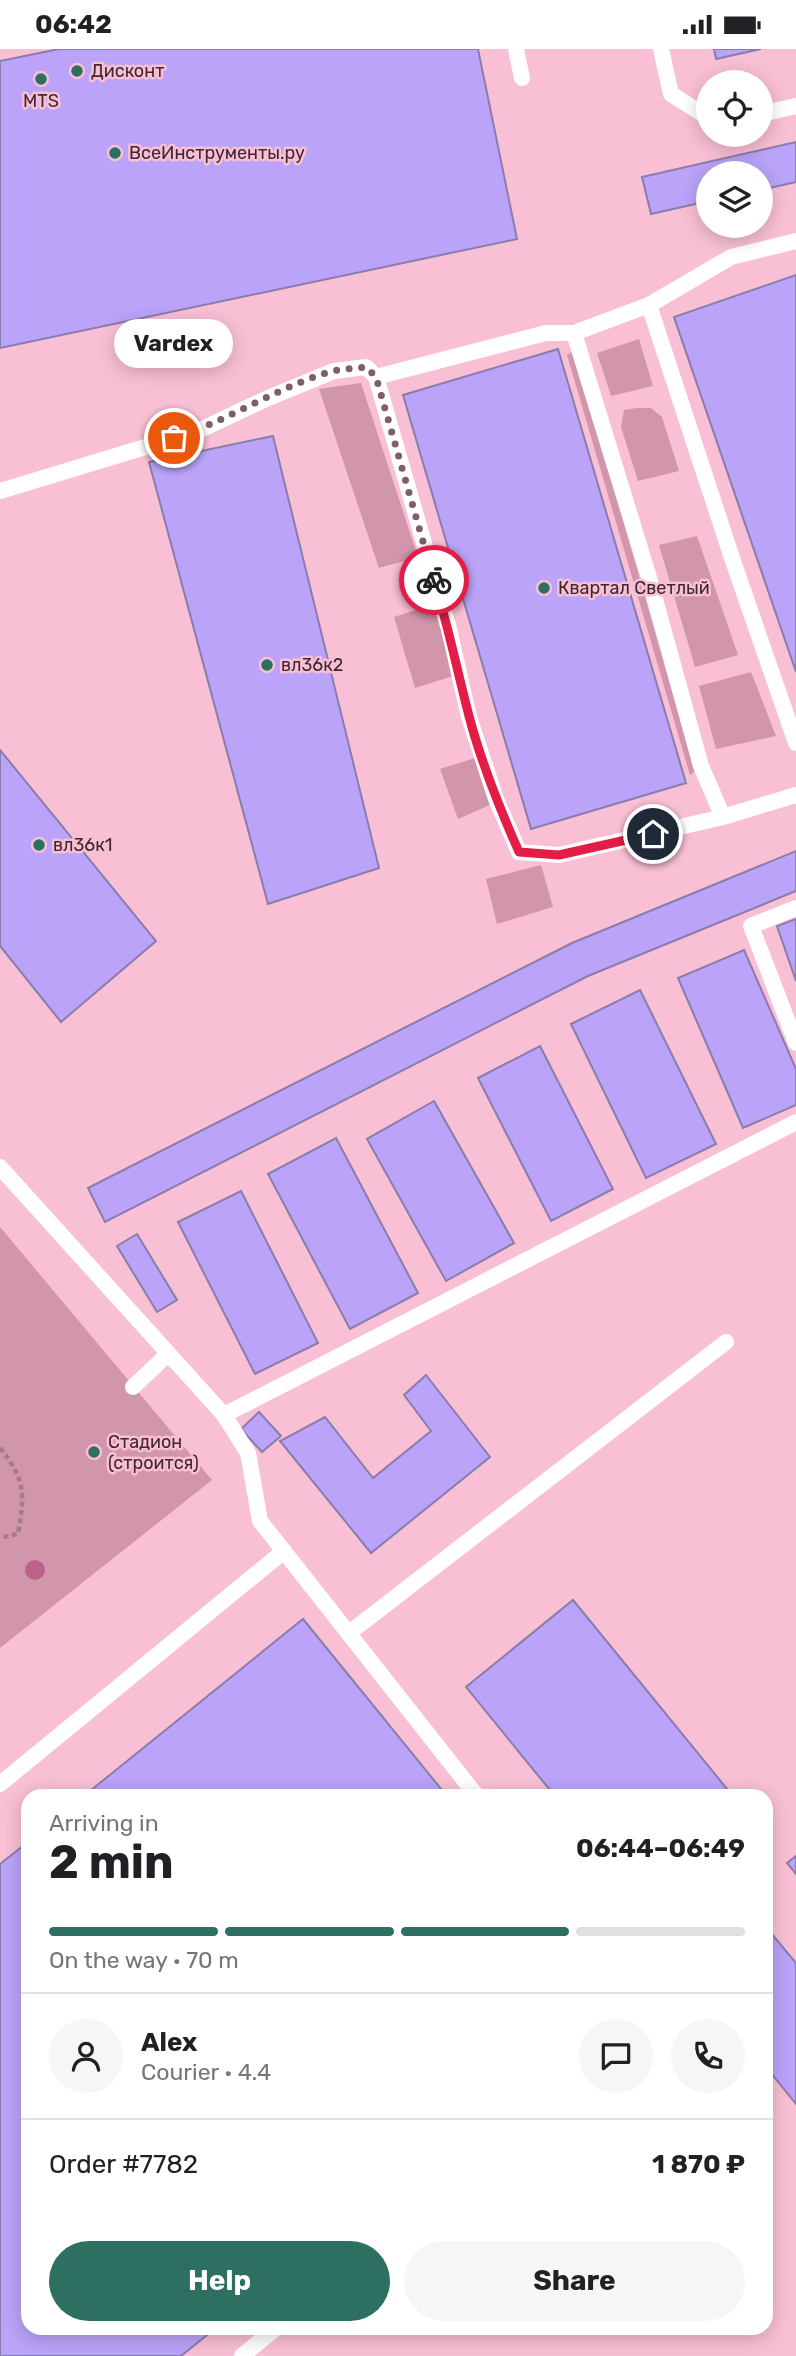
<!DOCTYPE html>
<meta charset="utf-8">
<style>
:root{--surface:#fff;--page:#f6f6f6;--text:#202124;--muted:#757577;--line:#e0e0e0;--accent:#2d6f60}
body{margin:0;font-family:Rubik,sans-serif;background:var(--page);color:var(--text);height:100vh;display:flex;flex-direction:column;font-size:26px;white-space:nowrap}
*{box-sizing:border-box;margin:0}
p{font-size:23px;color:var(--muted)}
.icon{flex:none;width:38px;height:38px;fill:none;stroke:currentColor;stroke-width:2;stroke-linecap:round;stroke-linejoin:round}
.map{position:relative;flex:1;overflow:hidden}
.sheet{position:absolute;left:21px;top:1740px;width:752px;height:546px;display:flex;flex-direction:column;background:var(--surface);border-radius:21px;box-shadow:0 4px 18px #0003}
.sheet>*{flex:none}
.buttons{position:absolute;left:696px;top:21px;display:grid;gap:14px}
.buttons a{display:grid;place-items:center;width:77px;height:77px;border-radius:50%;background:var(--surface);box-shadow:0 4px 18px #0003;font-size:35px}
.pin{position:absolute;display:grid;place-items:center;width:60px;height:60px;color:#fff;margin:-30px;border:4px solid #fff;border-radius:50%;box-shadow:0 2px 7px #0007}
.courier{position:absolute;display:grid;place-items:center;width:70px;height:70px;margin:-35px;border:5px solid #e11d48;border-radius:50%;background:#fff;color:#222;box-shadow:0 2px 9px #0007}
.bubble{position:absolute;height:49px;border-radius:24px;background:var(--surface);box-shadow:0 4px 18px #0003;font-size:23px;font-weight:700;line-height:49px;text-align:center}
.head em{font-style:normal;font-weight:700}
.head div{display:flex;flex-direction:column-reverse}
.head{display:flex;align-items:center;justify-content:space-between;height:119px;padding:0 28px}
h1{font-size:46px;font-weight:700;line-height:52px}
.bar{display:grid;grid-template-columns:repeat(4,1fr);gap:10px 7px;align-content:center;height:84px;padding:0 28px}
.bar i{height:9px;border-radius:5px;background:var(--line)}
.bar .current{background:var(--accent)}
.bar p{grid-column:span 4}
.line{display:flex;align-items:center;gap:18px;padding:0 28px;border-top:2px solid var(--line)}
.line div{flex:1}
.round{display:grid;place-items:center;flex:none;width:74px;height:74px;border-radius:37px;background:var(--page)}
.action{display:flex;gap:14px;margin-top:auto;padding:14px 28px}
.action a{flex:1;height:80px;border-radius:42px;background:var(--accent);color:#fff;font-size:28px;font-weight:700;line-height:80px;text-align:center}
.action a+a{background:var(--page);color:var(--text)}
.status{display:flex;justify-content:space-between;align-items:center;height:49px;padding:0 35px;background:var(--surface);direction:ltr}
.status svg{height:19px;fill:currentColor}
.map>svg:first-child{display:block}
.green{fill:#d196ab}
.building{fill:#baa3f8;stroke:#887dab;stroke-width:2}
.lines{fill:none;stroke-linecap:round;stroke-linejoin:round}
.path{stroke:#a57b8a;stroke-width:4.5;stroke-dasharray:5 3.5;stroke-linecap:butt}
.lane{stroke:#fff;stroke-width:16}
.tree{fill:#ba648b}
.done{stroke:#7f5d69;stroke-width:7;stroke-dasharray:0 12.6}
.route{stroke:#e11d48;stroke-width:9}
.poi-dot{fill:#2d6f60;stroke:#f9bfd4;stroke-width:2.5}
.labels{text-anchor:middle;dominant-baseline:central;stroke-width:5;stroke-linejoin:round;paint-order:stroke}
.poi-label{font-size:18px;fill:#3e2830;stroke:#f9bfd4;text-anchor:start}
</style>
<div class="status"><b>06:42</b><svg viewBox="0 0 49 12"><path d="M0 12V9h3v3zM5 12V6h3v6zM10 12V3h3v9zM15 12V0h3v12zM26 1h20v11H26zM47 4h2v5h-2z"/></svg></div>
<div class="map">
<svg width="796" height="2307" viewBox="0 0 796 2307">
<rect width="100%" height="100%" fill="#f9bfd4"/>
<g class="green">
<path d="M639,290l14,47 -42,10 -14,-43z"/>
<path d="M574,301l121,421 -5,4 -123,-420z"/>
<path d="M361,334l57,174 -39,11 -60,-179z"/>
<path d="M637,359h14l11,9 17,54 -41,10 -17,-54 3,-17z"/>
<path d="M697,487l41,119 -43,12 -36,-122z"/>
<path d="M434,555l19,72 -38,12 -21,-71z"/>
<path d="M751,623l25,64 -60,13 -17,-63z"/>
<path d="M475,709l15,47 -32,14 -18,-50z"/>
<path d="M541,816l12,42 -56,17 -11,-45z"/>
<path d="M0,1178l212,253 -212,168z"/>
</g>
<g class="building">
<path d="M59,0h419l39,190 -517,109v-287z"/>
<path d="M714,0h47l-45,10z"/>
<path d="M796,93v40l-35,8v-17h-52v28l-58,13 -9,-37z"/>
<path d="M796,226v397l-122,-355z"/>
<path d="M558,300l128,434 -155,46 -128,-434z"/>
<path d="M273,387l106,432 -111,36 -119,-442z"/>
<path d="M0,701l156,191 -95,81 -61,-76z"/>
<path d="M796,802v40l-208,85 -483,246 -17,-34 484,-245z"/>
<path d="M796,870v62l-19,-55z"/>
<path d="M744,901l52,119v36l-53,23 -65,-150z"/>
<path d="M640,941l76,154 -70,34 -75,-154z"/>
<path d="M540,997l73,143 -62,32 -73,-143z"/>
<path d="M434,1052l80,142 -68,38 -79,-142z"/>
<path d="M336,1089l82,155 -68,36 -82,-155z"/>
<path d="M241,1142l77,152 -63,31 -77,-152z"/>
<path d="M137,1185l40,66 -20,12 -40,-66z"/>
<path d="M426,1326l64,82 -119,96 -91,-112 45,-24 48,61 58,-47 -27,-36z"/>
<path d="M259,1363l22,24 -19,16 -21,-23z"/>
<path d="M573,1551l159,195h-178l-88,-108z"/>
<path d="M303,1570l143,176h-361z"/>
<path d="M28,1793v485h189l-36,29h-181v-492z"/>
<path d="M796,1807v18l-9,-11z"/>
<path d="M766,1878l30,36v141l-30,-37z"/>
</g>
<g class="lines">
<path class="path" d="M0,1399c26,32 25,47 18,86l-18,4"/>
<g class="lane">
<path d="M516,0l6,29"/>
<path d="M661,0l10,45 38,24"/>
<path d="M761,65l35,-8"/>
<path d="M796,192l-65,16 -82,48 84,256 63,182"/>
<path d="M574,284l75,-28"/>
<path d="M0,442l198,-60 70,-33 66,-27 32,-4 10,10"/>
<path d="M723,768l-22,-51 -53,-192 -74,-241h-28l-170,44 73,252 20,88 27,82 23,53 40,3 164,-38 73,-22"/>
<path d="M796,859l-45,18 45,117"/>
<path d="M0,1118l224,248 572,-293"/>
<path d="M133,1338l35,-33"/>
<path d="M224,1366l24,38 12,68 216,274"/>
<path d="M349,1584l377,-291"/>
<path d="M0,1735l284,-233"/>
<path d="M242,2307l35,-29"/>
</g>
</g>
<circle class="tree" cx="35" cy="1521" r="10"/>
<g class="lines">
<path class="done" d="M174,389c54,-17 105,-52 159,-67 11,-2 22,-3 33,-4l10,10 58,203"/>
<path class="route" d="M434,531c14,45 23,90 35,136 12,46 30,91 50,136l40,3 94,-21"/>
</g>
<g class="poi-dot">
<circle cx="77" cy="22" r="7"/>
<circle cx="41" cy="30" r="7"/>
<circle cx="115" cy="104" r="7"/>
<circle cx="544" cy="539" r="7"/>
<circle cx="267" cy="616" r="7"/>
<circle cx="39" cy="796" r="7"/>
<circle cx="94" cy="1403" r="7"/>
</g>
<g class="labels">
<g class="poi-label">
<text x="91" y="22">Дисконт</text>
<text x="41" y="52" text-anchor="middle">MTS</text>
<text x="129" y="104">ВсеИнструменты.ру</text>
<text x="558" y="539">Квартал Светлый</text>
<text x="281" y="616">вл36к2</text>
<text x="53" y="796">вл36к1</text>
<text x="108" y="1393">Стадион<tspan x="108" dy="21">(строится)</tspan></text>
</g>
</g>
</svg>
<div class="buttons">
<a><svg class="icon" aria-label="locate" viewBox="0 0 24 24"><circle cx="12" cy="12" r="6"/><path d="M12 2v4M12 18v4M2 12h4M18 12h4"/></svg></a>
<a><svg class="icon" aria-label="layers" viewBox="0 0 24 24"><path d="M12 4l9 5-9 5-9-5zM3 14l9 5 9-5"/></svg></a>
</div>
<div class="pin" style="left:174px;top:389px;background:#ea580c"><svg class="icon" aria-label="bag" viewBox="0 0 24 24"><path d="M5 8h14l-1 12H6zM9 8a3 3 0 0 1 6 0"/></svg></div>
<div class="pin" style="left:653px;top:785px;background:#1f2937"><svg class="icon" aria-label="home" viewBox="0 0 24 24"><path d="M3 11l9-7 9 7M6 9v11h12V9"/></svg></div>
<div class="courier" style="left:434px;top:531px"><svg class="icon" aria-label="bike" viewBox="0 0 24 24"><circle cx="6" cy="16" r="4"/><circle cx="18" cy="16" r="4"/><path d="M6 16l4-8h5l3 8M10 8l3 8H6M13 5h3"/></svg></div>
<div class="bubble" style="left:114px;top:270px;width:119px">Vardex</div>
<section class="sheet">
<div class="head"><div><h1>2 min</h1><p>Arriving in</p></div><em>06:44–06:49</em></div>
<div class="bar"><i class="current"></i><i class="current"></i><i class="current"></i><i></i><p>On the way · 70 m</p></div>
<div class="line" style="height:126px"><a class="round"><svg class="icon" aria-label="person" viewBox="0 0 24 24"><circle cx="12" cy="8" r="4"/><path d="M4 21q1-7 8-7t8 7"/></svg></a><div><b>Alex</b><p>Courier · 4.4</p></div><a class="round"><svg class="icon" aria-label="chat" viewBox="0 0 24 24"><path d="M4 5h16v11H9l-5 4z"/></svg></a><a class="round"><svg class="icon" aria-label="phone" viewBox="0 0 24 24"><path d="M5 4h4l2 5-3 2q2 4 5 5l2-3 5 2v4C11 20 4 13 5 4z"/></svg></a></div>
<div class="line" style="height:91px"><div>Order #7782</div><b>1 870 ₽</b></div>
<div class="action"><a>Help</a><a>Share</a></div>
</section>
</div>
